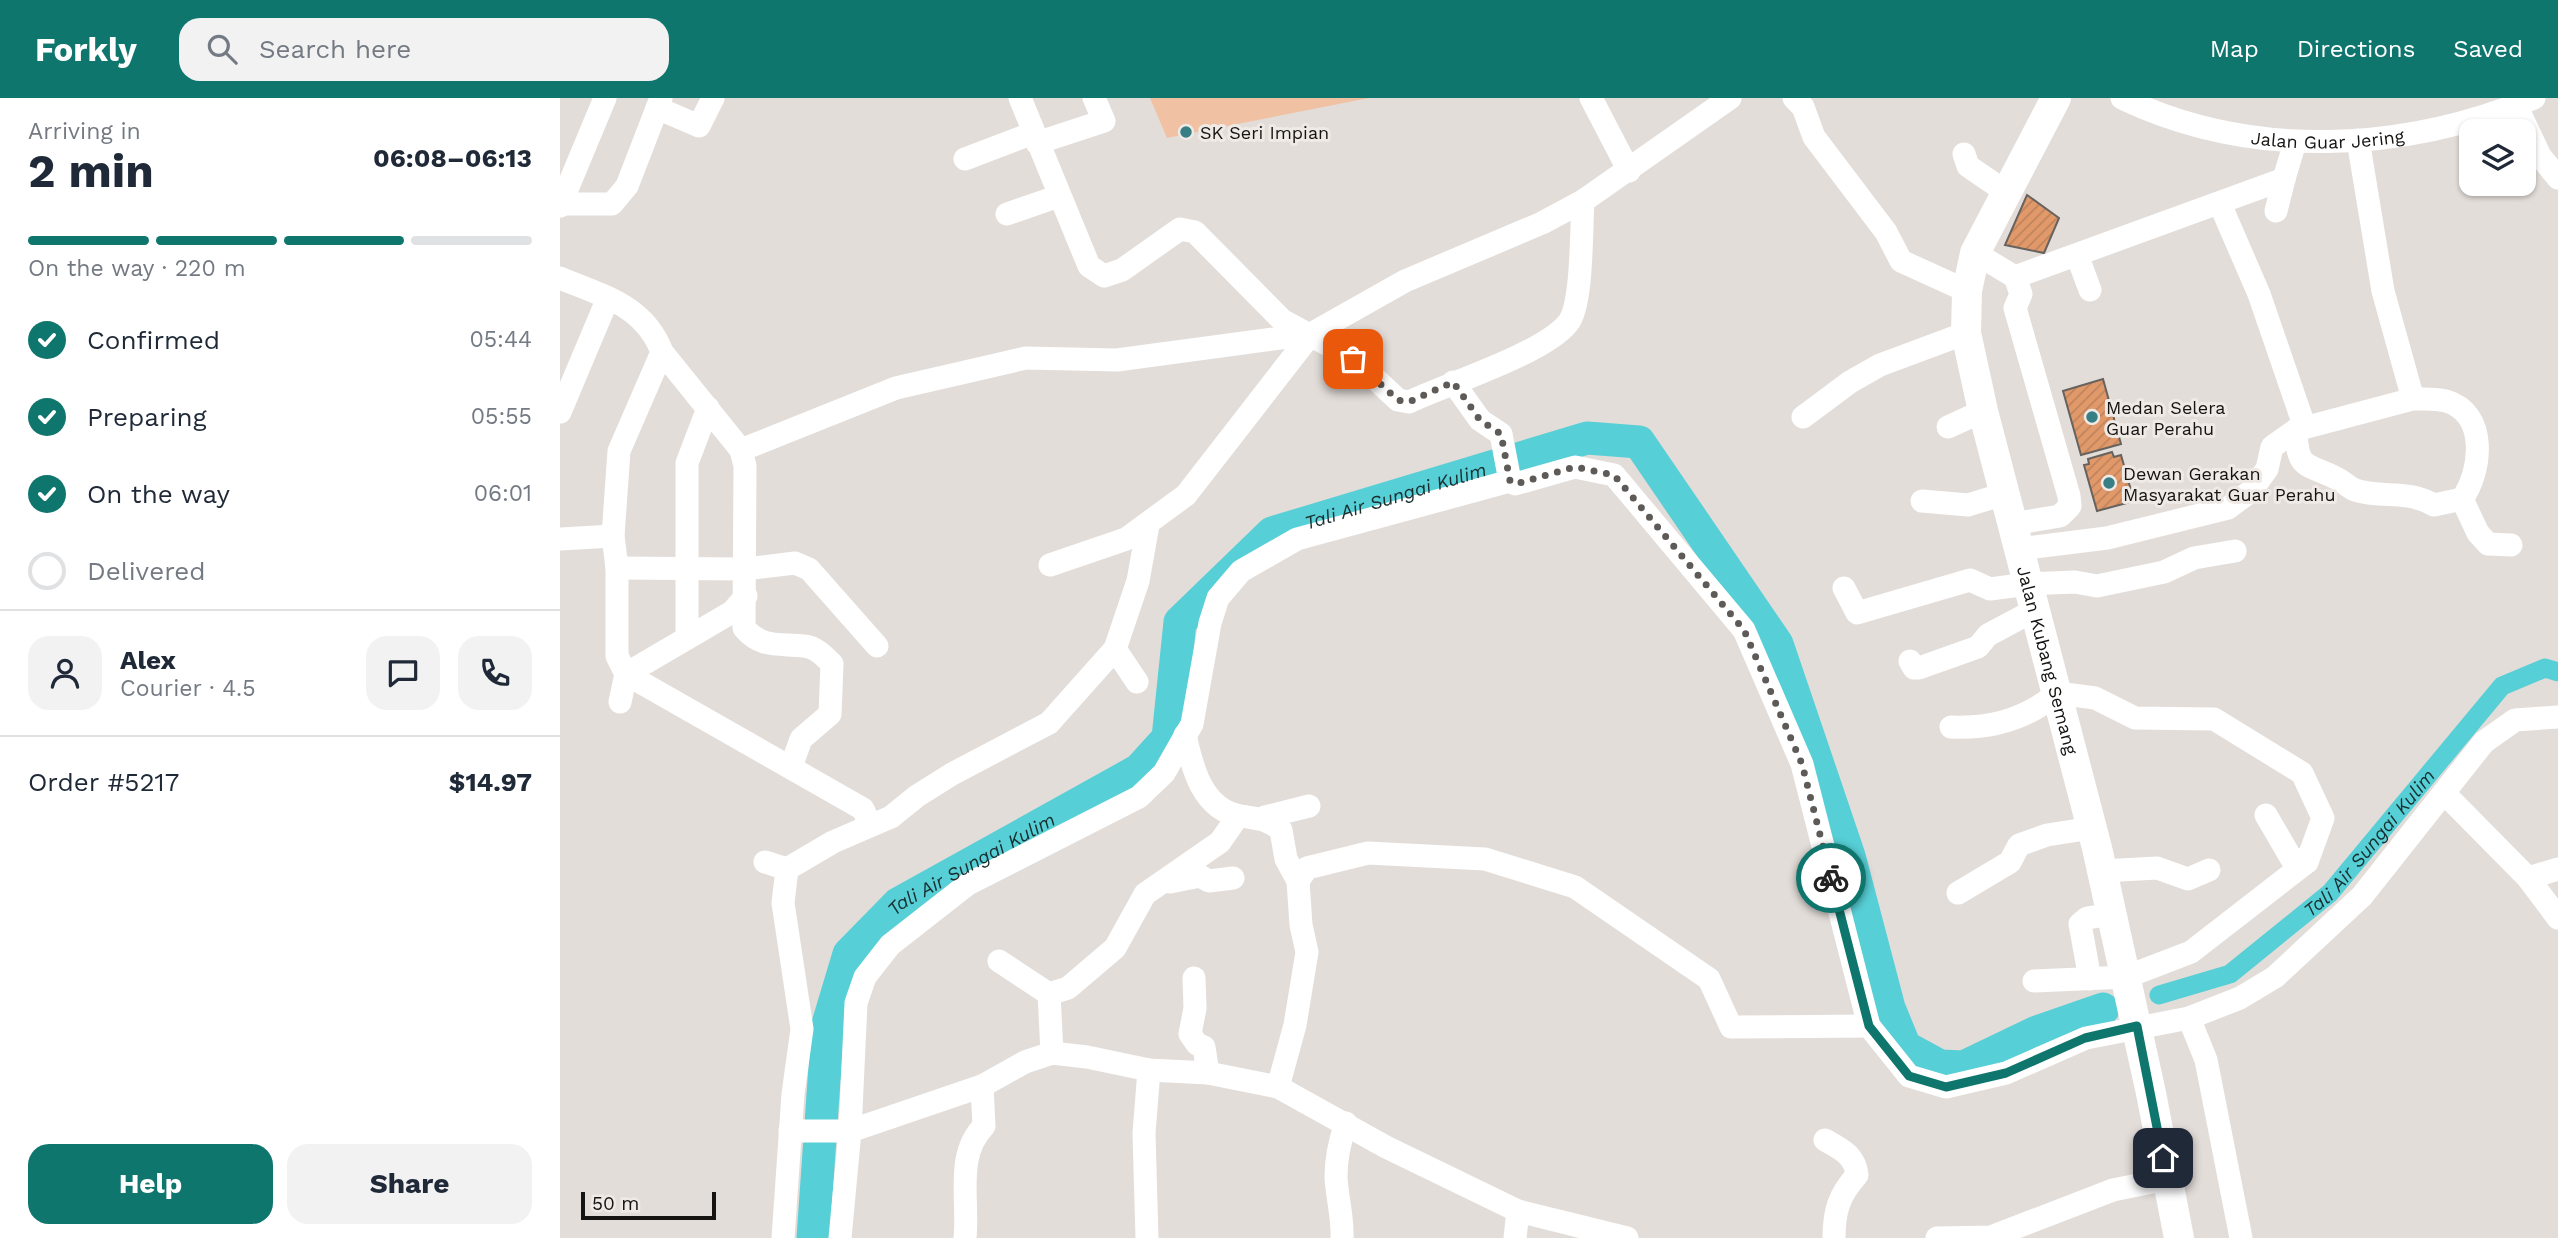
<!DOCTYPE html>
<meta charset="utf-8">
<style>
:root{--surface:#fff;--page:#f2f2f3;--text:#1f2937;--muted:#747a83;--line:#e0e1e3;--accent:#0f766e}
body{margin:0;font-family:"Work Sans",sans-serif;background:var(--page);color:var(--text);height:100vh;display:flex;flex-direction:column;font-size:26px;white-space:nowrap}
*{box-sizing:border-box;margin:0}
p{font-size:23px;color:var(--muted)}
.icon{flex:none;width:38px;height:38px;fill:none;stroke:currentColor;stroke-width:2;stroke-linecap:round;stroke-linejoin:round}
.map{position:relative;flex:1;overflow:hidden}
.sheet{display:flex;flex-direction:column;background:var(--surface);width:560px}
.sheet>*{flex:none}
.tools{position:absolute;left:1899px;top:21px;display:grid;gap:14px}
.tools a{display:grid;place-items:center;width:77px;height:77px;border-radius:14px;background:var(--surface);box-shadow:0 2px 5px #0004;font-size:35px}
.scale{position:absolute;left:21px;bottom:18px;width:135px;box-sizing:border-box;padding-left:7px;border:4px solid #161412;border-top:0;font-size:19px;line-height:24px;white-space:nowrap;color:#161412;-webkit-text-stroke:5px #f0eae6;paint-order:stroke}
.pin{position:absolute;display:grid;place-items:center;width:60px;height:60px;color:#fff;margin:-30px;border-radius:14px;box-shadow:0 4px 10px #0006}
.courier{position:absolute;display:grid;place-items:center;width:70px;height:70px;margin:-35px;border:5px solid #0f766e;border-radius:50%;background:#fff;color:#222;box-shadow:0 2px 9px #0007}
.overview em{font-style:normal;font-weight:700}
.overview div{display:flex;flex-direction:column-reverse}
.overview{display:flex;align-items:center;justify-content:space-between;height:119px;padding:0 28px}
h1{font-size:46px;font-weight:700;line-height:52px}
.bar{display:grid;grid-template-columns:repeat(4,1fr);gap:10px 7px;align-content:center;height:84px;padding:0 28px}
.bar i{height:9px;border-radius:5px;background:var(--line)}
.bar .current{background:var(--accent)}
.bar p{grid-column:span 4}
.line{display:flex;align-items:center;gap:18px;padding:0 28px;border-top:2px solid var(--line)}
.line div{flex:1}
.round{display:grid;place-items:center;flex:none;width:74px;height:74px;border-radius:21px;background:var(--page)}
ol{padding:0 28px;list-style:none}
li{display:flex;align-items:center;gap:21px;height:77px}
li p{margin-inline-start:auto}
li .icon{padding:7px;border-radius:50%;background:var(--accent);color:#fff;stroke-width:4}
li:last-child{color:var(--muted)}
li i{width:38px;height:38px;border:4px solid var(--line);border-radius:50%}
.action{display:flex;gap:14px;margin-top:auto;padding:14px 28px}
.action a{flex:1;height:80px;border-radius:21px;background:var(--accent);color:#fff;font-size:28px;font-weight:700;line-height:80px;text-align:center}
.action a+a{background:var(--page);color:var(--text)}
header{display:flex;align-items:center;gap:42px;box-sizing:border-box;height:98px;padding:0 35px;background:var(--accent);color:#fff}
header strong{font-size:33px}
nav{display:flex;gap:38px;margin-inline-start:auto;font-size:24px}
.search{width:490px;height:63px;background:var(--page);display:flex;align-items:center;gap:18px;box-sizing:border-box;padding:0 24px;border-radius:21px;color:var(--muted);font-size:26px}
main{display:flex;flex:1;min-height:0}
.map>svg:first-child{display:block}
.grass{fill:#f0c1a3}
.lines{fill:none;stroke-linecap:round;stroke-linejoin:round}
.canal{stroke:#57cfd6;stroke-width:19}
.river{stroke:#57cfd6;stroke-width:33}
.building{fill:url(#building-hatch);stroke:#67625e;stroke-width:2}
.minor{stroke:#fff;stroke-width:23}
.major{stroke:#fff;stroke-width:30}
.done{stroke:#5e5a58;stroke-width:7;stroke-dasharray:0 12.6}
.route{stroke:#0f766e;stroke-width:9}
.poi-dot{fill:#377f84;stroke:#f0eae6;stroke-width:2.5}
.labels{text-anchor:middle;dominant-baseline:central;stroke-width:6;stroke-linejoin:round;paint-order:stroke}
.poi-label{font-size:18px;fill:#161412;stroke:#f0eae6;text-anchor:start}
.street-label{font-size:18px;fill:#161412;stroke:#f0eae6}
.water-label{font-size:19px;font-style:italic;fill:#182e2f;stroke:#f0eae6}
</style>
<header>
<strong>Forkly</strong>
<div class="search"><svg class="icon" aria-label="search" viewBox="0 0 24 24"><circle cx="10" cy="10" r="6"/><path d="M15 15l6 6"/></svg>Search here</div>
<nav><a>Map</a><a>Directions</a><a>Saved</a></nav>
</header>
<main>
<section class="sheet">
<div class="overview"><div><h1>2 min</h1><p>Arriving in</p></div><em>06:08–06:13</em></div>
<div class="bar"><i class="current"></i><i class="current"></i><i class="current"></i><i></i><p>On the way · 220 m</p></div>
<ol>
<li><svg class="icon" aria-label="check" viewBox="0 0 24 24"><path d="M5 12l5 5 9-10"/></svg>Confirmed<p>05:44</p></li>
<li><svg class="icon" aria-label="check" viewBox="0 0 24 24"><path d="M5 12l5 5 9-10"/></svg>Preparing<p>05:55</p></li>
<li><svg class="icon" aria-label="check" viewBox="0 0 24 24"><path d="M5 12l5 5 9-10"/></svg>On the way<p>06:01</p></li>
<li><i></i>Delivered</li>
</ol>
<div class="line" style="height:126px"><a class="round"><svg class="icon" aria-label="person" viewBox="0 0 24 24"><circle cx="12" cy="8" r="4"/><path d="M4 21q1-7 8-7t8 7"/></svg></a><div><b>Alex</b><p>Courier · 4.5</p></div><a class="round"><svg class="icon" aria-label="chat" viewBox="0 0 24 24"><path d="M4 5h16v11H9l-5 4z"/></svg></a><a class="round"><svg class="icon" aria-label="phone" viewBox="0 0 24 24"><path d="M5 4h4l2 5-3 2q2 4 5 5l2-3 5 2v4C11 20 4 13 5 4z"/></svg></a></div>
<div class="line" style="height:91px"><div>Order #5217</div><b>$14.97</b></div>
<div class="action"><a>Help</a><a>Share</a></div>
</section>
<div class="map">
<svg width="1998" height="1140" viewBox="0 0 1998 1140">
<defs>
<pattern id="building-hatch" width="6" height="6" patternUnits="userSpaceOnUse" patternTransform="scale(1.75)"><rect width="6" height="6" fill="#e1996a"/><path d="M-1 1l2-2M0 6l6-6M5 7l2-2" fill="none" stroke="#c0835b"/></pattern>
</defs>
<rect width="100%" height="100%" fill="#e3ddd9"/>
<path class="grass" d="M590,0h219l-202,40z"/>
<g class="lines">
<path class="canal" id="s1" d="M1599,897l71,-21 100,-81 172,-207 43,-18 13,4"/>
<path class="river" id="s2" d="M253,1140l15,-214 21,-70 49,-50 241,-134 29,-32 12,-116 92,-89 315,-95 52,4 138,202 72,212 40,152 16,39 35,19 24,1 73,-35 66,-23"/>
</g>
<g class="building">
<path d="M1467,97l32,23 -15,35 -39,-8z"/>
<path d="M1543,281l18,65 -40,11 -18,-64z"/>
<path d="M1552,354l2,5 7,-2 13,46 -37,10 -13,-46 5,-1 -1,-5z"/>
</g>
<g class="lines">
<g class="minor">
<path d="M460,0l69,168 15,10 18,-6 58,-41 15,3 87,88 72,39 44,41 11,2c38,-18 136,-49 159,-79 15,-18 13,-96 15,-122"/>
<path d="M1031,0l38,73"/>
<path d="M1234,0l9,9 11,30 72,95 15,29 66,30"/>
<path id="s3" d="M1562,0c130,62 281,54 412,0"/>
<path d="M1956,7l24,51 18,22"/>
<path d="M97,10l42,18 14,-28"/>
<path d="M1798,42l25,151 30,108c10,0 23,-1 33,2 42,12 36,70 16,98l-28,6c-28,-16 -50,-6 -79,-15 -7,-3 -12,-9 -19,-12 -29,-15 -39,-7 -40,-48l117,-31"/>
<path d="M477,45l67,-22 -10,-23"/>
<path d="M1404,56l4,12 38,26"/>
<path d="M405,61l68,-26"/>
<path d="M1,106h51l15,-18 34,-88"/>
<path d="M1660,106l39,90 45,131"/>
<path d="M0,108l45,-108"/>
<path d="M1716,113l8,-32"/>
<path d="M447,116l52,-18"/>
<path d="M1415,155l40,24 6,17 -6,14 54,188 1,10 -10,10 -48,8"/>
<path d="M1517,157l13,35"/>
<path d="M1455,179l269,-98 11,-37"/>
<path d="M0,180c43,18 84,27 102,74l-43,99 -6,85 4,32v88l9,18 -6,28"/>
<path d="M102,254l79,98 4,16 -1,162c18,21 36,15 60,18 12,1 20,10 28,18l-2,50 -29,25 -10,28"/>
<path d="M0,314l48,-114"/>
<path d="M1243,319l47,-35 30,-17 86,-32"/>
<path d="M1388,329l35,-16"/>
<path d="M181,352l155,-62 130,-30 91,2 194,-26 94,-53 137,-58 41,-22 147,-103"/>
<path d="M950,383l5,3 60,-17 39,8 130,155 58,134 67,262 40,50 37,11 60,-14 80,-35 103,-20 51,-20 35,-21 87,-81 122,-154 31,-22 43,-3"/>
<path d="M1902,401l16,34 10,11 23,1"/>
<path d="M1362,403l46,4 36,-11"/>
<path d="M0,441l53,-3"/>
<path d="M1459,451l88,-11 121,-30 23,-17 16,-22 5,-22 24,-17"/>
<path d="M490,467l76,-26 60,-44 125,-161"/>
<path d="M57,470l128,1 50,-6 14,6 68,77"/>
<path d="M1284,490l13,25 113,-33 20,9 38,-5 47,-2 22,4 67,-14 30,-14 41,-7"/>
<path d="M127,540v-175l21,-55"/>
<path d="M555,551l22,33"/>
<path d="M1350,563l4,7h5l59,-21 10,-12 47,-25"/>
<path d="M66,576l237,135 7,16"/>
<path d="M66,576l106,-62 14,-16"/>
<path d="M1391,629c40,2 76,-8 106,-34l38,5 40,20 79,1 88,54 21,45 -16,44 -116,90 -65,25 -92,4"/>
<path d="M625,637c7,32 17,75 56,81 17,3 25,2 40,14l5,29 12,22 3,44 6,27 -12,73 -17,62"/>
<path d="M1884,695l84,85 30,40"/>
<path d="M1706,717l25,43 16,4"/>
<path d="M705,719l44,-11"/>
<path d="M205,764l22,7"/>
<path d="M1542,773l55,-3 31,11 21,-9"/>
<path d="M1968,780l30,-9"/>
<path d="M738,783l9,-13 61,-15 117,6 90,28 134,92 22,48 138,-1"/>
<path d="M610,784l30,-6 9,5 24,-3"/>
<path d="M1398,795l52,-31 9,-17 28,-10 45,-7"/>
<path d="M439,863l50,33 3,59"/>
<path d="M634,880l1,30 -5,26 7,10 7,3 4,26"/>
<path d="M1530,881l-10,-55 7,-6 25,-4"/>
<path d="M489,896l19,-6 47,-40 30,-54 75,-52 18,-26"/>
<path d="M1629,920l17,42 35,178"/>
<path d="M230,1033h60l132,-45 43,-24 27,-9 35,4 62,13 59,3 70,14 108,60 132,64 109,27"/>
<path d="M1265,1042c16,9 30,15 32,35 -18,20 -23,36 -23,63"/>
<path d="M223,1140l10,-144 9,-65 -19,-126 4,-34 46,-27 58,-25 26,-21 35,-22 97,-51 66,-74 23,-68 10,-56"/>
<path d="M280,1140l10,-107 6,-128 9,-26 25,-32 78,-61 171,-87 25,-24 28,-49 18,-101 8,-25 23,-27 56,-32 213,-58 -9,-47 -21,-14 -27,-38"/>
<path d="M405,1140c4,-38 -10,-83 19,-112l-2,-40"/>
<path d="M587,1140l-3,-105 5,-63"/>
<path d="M782,1140c1,-21 -5,-40 -6,-61 0,-18 4,-37 10,-54"/>
<path d="M955,1140l3,-27"/>
<path d="M1377,1140l54,-1 122,-47 54,-11"/>
</g>
<path class="major" id="s4" d="M1496,0l-81,155 -8,38 -1,42 17,78 114,437 54,245 28,145"/>
</g>
<g class="lines">
<path class="done" d="M793,261l45,41 11,2 44,-20 27,38 21,14 9,47 6,3 59,-17 39,8 130,155 58,134 29,114"/>
<path class="route" d="M1271,780l38,148 40,50 37,11 60,-14 79,-35 52,-12 26,132"/>
</g>
<g class="poi-dot">
<circle cx="626" cy="34" r="7"/>
<circle cx="1532" cy="319" r="7"/>
<circle cx="1549" cy="385" r="7"/>
</g>
<g class="labels">
<g class="poi-label">
<text x="640" y="34">SK Seri Impian</text>
<text x="1546" y="309">Medan Selera<tspan x="1546" dy="21">Guar Perahu</tspan></text>
<text x="1563" y="375">Dewan Gerakan<tspan x="1563" dy="21">Masyarakat Guar Perahu</tspan></text>
</g>
<g class="street-label">
<text stroke="none"><textPath href="#s3" startOffset="212">Jalan Guar Jering</textPath></text>
<text stroke="none"><textPath href="#s4" startOffset="593">Jalan Kubang Semang</textPath></text>
</g>
<g class="water-label">
<text stroke="none"><textPath href="#s2" startOffset="1050">Tali Air Sungai Kulim</textPath></text>
<text stroke="none"><textPath href="#s1" startOffset="266">Tali Air Sungai Kulim</textPath></text>
<text stroke="none"><textPath href="#s2" startOffset="441">Tali Air Sungai Kulim</textPath></text>
</g>
</g>
</svg>
<div class="tools">
<a><svg class="icon" aria-label="layers" viewBox="0 0 24 24"><path d="M12 4l9 5-9 5-9-5zM3 14l9 5 9-5"/></svg></a>
</div>
<div class="scale">50 m</div>
<div class="pin" style="left:793px;top:261px;background:#ea580c"><svg class="icon" aria-label="bag" viewBox="0 0 24 24"><path d="M5 8h14l-1 12H6zM9 8a3 3 0 0 1 6 0"/></svg></div>
<div class="pin" style="left:1603px;top:1060px;background:#1f2937"><svg class="icon" aria-label="home" viewBox="0 0 24 24"><path d="M3 11l9-7 9 7M6 9v11h12V9"/></svg></div>
<div class="courier" style="left:1271px;top:780px"><svg class="icon" aria-label="bike" viewBox="0 0 24 24"><circle cx="6" cy="16" r="4"/><circle cx="18" cy="16" r="4"/><path d="M6 16l4-8h5l3 8M10 8l3 8H6M13 5h3"/></svg></div>
</div>
</main>
